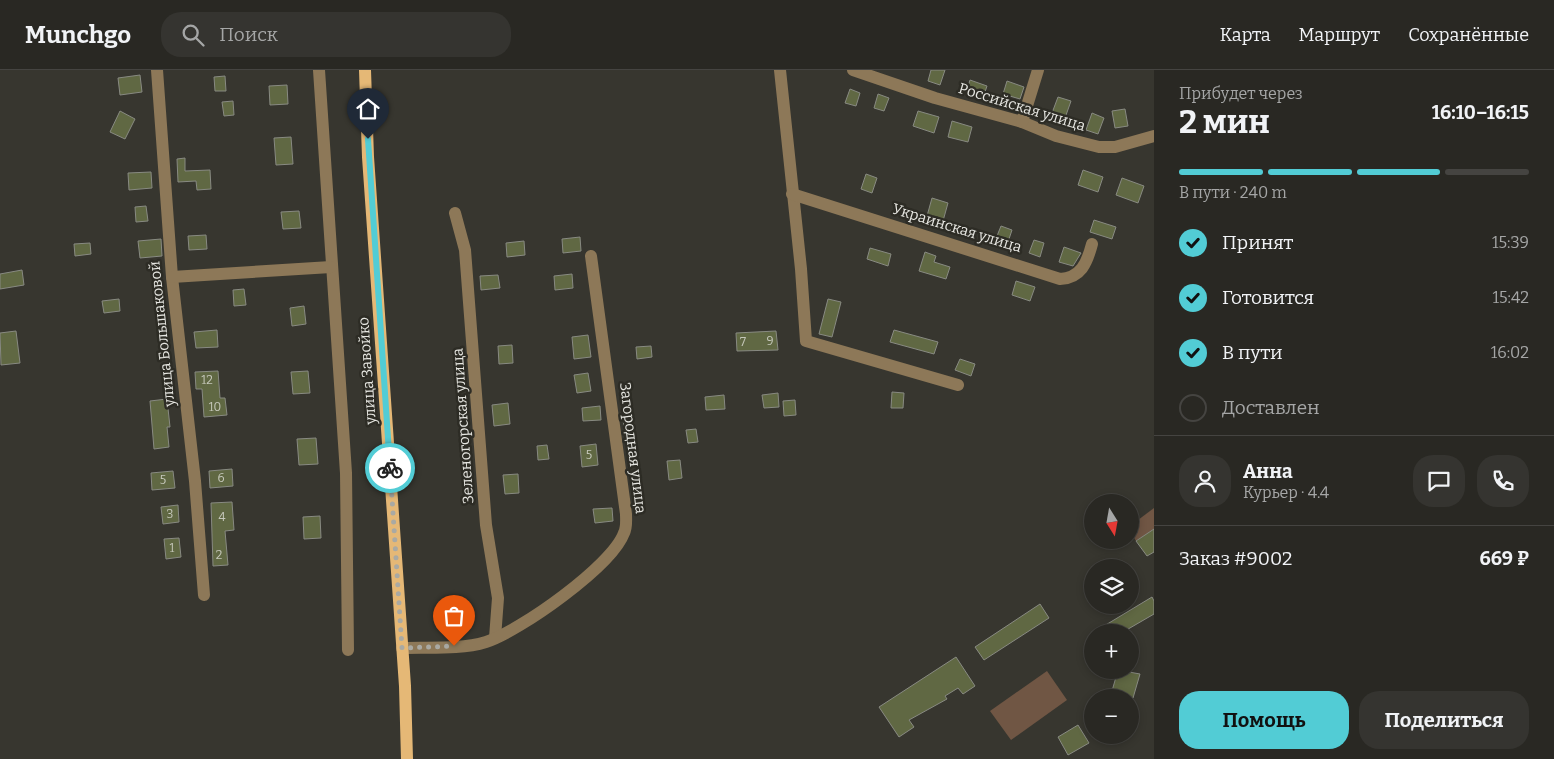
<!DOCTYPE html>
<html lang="ru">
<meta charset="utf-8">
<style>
:root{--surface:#292823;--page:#353430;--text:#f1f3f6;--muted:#a5a6a6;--line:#454441;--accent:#52ccd5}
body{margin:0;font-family:Bitter,serif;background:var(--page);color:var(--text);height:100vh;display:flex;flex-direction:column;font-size:19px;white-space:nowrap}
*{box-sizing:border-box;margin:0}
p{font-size:16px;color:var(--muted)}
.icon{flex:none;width:28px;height:28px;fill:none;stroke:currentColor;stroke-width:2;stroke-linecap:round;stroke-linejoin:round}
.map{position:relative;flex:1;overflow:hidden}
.panel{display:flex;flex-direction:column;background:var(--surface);width:400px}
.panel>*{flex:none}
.needle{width:32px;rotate:169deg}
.fabs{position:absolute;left:1084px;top:424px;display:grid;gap:10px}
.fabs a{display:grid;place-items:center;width:55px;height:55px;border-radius:50%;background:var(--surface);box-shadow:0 2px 8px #0003,0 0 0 1px var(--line);font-size:25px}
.pin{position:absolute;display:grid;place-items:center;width:42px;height:42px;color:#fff;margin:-51px -21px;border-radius:50% 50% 50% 0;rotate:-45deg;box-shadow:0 0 5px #0007}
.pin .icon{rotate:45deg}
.courier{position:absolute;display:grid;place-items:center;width:50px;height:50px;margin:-25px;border:4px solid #52ccd5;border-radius:50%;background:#fff;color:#222;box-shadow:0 1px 6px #0007}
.headline em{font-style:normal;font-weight:700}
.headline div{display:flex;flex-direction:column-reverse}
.headline{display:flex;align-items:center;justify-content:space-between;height:85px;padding:0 25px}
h1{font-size:32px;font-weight:700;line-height:38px}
.bar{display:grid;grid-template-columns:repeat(4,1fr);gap:8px 5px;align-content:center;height:60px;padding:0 25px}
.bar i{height:6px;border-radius:4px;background:var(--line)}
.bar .selected{background:var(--accent)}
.bar p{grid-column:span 4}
.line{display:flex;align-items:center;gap:12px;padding:0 25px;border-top:1px solid var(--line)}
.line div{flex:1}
.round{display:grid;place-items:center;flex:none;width:52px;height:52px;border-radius:20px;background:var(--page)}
ol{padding:0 25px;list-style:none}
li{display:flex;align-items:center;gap:15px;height:55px}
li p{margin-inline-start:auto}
li .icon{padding:5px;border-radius:50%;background:var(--accent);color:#111;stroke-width:4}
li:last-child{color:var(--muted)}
li i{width:28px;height:28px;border:2px solid var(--line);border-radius:50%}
.action{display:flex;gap:10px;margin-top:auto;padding:10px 25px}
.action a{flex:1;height:58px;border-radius:20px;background:var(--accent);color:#111;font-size:20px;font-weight:700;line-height:58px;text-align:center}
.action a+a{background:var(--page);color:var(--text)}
header{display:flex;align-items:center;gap:30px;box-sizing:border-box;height:70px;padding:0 25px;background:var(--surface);border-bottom:1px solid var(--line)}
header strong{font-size:24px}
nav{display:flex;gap:28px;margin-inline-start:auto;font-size:18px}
.search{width:350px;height:45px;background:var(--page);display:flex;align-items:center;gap:12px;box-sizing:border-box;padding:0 18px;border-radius:20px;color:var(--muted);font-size:19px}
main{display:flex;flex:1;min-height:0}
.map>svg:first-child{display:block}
.green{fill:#705644}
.building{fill:#606843;stroke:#888a82}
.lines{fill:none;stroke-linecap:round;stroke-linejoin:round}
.minor{stroke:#8d7858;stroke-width:12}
.major{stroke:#e5b876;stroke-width:12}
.done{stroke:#a9a9a3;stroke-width:5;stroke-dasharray:0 9}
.route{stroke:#52ccd5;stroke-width:6}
.labels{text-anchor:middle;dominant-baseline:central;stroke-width:5;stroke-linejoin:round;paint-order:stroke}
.number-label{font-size:12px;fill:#c5c7ba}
.street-label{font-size:15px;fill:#e7e7e2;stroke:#2d2c25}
</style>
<header>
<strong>Munchgo</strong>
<div class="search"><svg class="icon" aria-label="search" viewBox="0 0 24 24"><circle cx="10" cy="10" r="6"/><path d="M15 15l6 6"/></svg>Поиск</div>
<nav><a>Карта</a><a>Маршрут</a><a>Сохранённые</a></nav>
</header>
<main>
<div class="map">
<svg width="1154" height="689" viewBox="0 0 1154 689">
<rect width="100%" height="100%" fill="#37362f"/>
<g class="green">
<path d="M1154,438v21l-18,12 -6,-10v-5z"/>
<path d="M1047,601l20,29 -56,40 -21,-29z"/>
</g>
<g class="building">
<path d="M931,0h14l-5,15 -12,-4z"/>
<path d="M140,5l2,17 -22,3 -2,-17z"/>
<path d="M225,6l1,15h-11l-1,-14z"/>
<path d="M970,10l17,6 -4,12 -17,-5z"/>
<path d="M1007,11l17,6 -4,12 -17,-5z"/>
<path d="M287,15l1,19 -18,1 -1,-19z"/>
<path d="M850,19l10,4 -4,13 -11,-3z"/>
<path d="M878,24l11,4 -5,13 -10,-3z"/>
<path d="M1058,27l13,4 -6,17 -13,-5z"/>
<path d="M233,31l1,14 -10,1 -2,-14z"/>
<path d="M1125,39l3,17 -13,2 -3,-17z"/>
<path d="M120,41l15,8 -10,20 -15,-7z"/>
<path d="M918,41l21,6 -5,16 -21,-7z"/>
<path d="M1092,43l12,5 -6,16 -12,-4z"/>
<path d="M952,51l20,6 -4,15 -20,-5z"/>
<path d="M291,67l2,27 -17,1 -2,-27z"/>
<path d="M185,88v13l25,-1 1,19 -14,1 -1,-9 -18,1 -1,-23z"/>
<path d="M1083,100l20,7 -5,15 -20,-7z"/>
<path d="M151,102l1,16 -23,2 -1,-17z"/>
<path d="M866,104l11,4 -5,15 -11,-4z"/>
<path d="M1122,108l22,8 -6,17 -22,-8z"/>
<path d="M932,128l16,5 -5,18 -16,-5z"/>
<path d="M146,136l2,15 -12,1 -1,-15z"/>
<path d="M299,141l2,17 -18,1 -2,-17z"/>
<path d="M1094,150l22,7 -4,12 -22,-7z"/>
<path d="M1001,156l11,4 -5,15 -12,-4z"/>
<path d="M206,165l1,14 -18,1 -1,-14z"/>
<path d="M580,167l1,14 -18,2 -1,-14z"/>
<path d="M161,169l1,17 -22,2 -2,-17z"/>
<path d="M1034,170l10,3 -4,14 -11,-4z"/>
<path d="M524,171l1,14 -18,2 -1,-14z"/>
<path d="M90,173l1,11 -16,2 -1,-12z"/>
<path d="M1064,177l17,6 -8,13 -14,-4z"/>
<path d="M870,178l21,6 -3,12 -21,-7z"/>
<path d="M925,182l11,4 -2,6 16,5 -4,12 -27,-8z"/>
<path d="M22,200l2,15 -24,4v-15z"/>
<path d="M572,204l1,14 -18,2 -1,-14z"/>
<path d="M498,205l2,13 -19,2 -1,-14z"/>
<path d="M1016,211l19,6 -5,14 -18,-6z"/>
<path d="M244,219l2,16 -12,1 -1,-16z"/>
<path d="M119,229l1,12 -16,2 -2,-12z"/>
<path d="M828,229l13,3 -9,35 -13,-3z"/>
<path d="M304,236l2,18 -14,2 -2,-18z"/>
<path d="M217,260l1,17 -22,1 -2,-16z"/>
<path d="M894,260l44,12 -4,12 -44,-12z"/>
<path d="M16,261l4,32 -19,2 -1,-32z"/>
<path d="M776,261l2,19 -41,1 -1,-18z"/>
<path d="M588,265l3,22 -17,2 -2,-22z"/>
<path d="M512,275l1,18 -14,1 -1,-18z"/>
<path d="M651,276l1,11 -15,2 -1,-12z"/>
<path d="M960,289l15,5 -4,12 -16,-6z"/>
<path d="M218,301l2,27h5l2,17 -23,2 -2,-28h-6l-1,-17z"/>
<path d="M308,301l2,22 -17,1 -2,-22z"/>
<path d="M588,303l3,18 -14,2 -3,-18z"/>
<path d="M892,322l12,1 -1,15h-12z"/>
<path d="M778,323l1,14 -15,1 -2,-13z"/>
<path d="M724,325l1,14 -19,1 -1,-13z"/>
<path d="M167,329l3,28h-3l2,20 -15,2 -4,-48z"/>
<path d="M795,330l1,15 -12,1 -1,-15z"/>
<path d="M508,333l2,21 -16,2 -2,-21z"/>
<path d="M600,336l1,14 -18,1 -1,-13z"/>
<path d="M633,346l1,13 -10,1 -1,-13z"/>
<path d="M696,359l2,13 -10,1 -2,-13z"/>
<path d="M316,368l2,26 -19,1 -2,-26z"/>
<path d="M596,374l2,21 -16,2 -2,-21z"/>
<path d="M547,375l2,14 -11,1 -1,-14z"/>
<path d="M680,390l2,18 -13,2 -2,-19z"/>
<path d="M232,399l1,17 -23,2 -1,-17z"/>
<path d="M173,401l2,17 -23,2 -1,-17z"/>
<path d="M518,404l1,19 -14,1 -2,-19z"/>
<path d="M232,432l2,28 -9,1 3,34 -15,1 -2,-63z"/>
<path d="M178,435l1,17 -16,2 -2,-17z"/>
<path d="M612,438l1,13 -18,2 -2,-14z"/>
<path d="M320,446l1,22 -17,1 -1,-22z"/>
<path d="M1154,459v23l-7,4 -11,-15z"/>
<path d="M179,468l2,19 -15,2 -2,-20z"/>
<path d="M1152,527l2,4v13l-31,18h-29z"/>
<path d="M1040,534l9,14 -65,42 -9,-13z"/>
<path d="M956,587l19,29 -12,8 -5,-6 -13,8 2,3 -38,21 5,7 -15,10 -20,-30z"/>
<path d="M1118,600l22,4 -7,24h-23z"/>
<path d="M1078,655l11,18 -21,12 -10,-18z"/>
</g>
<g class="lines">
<g class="minor">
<path d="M157,0l15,207 23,204 9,114"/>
<path d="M319,0l27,403 2,177"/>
<path d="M780,0l21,199 5,72 152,44"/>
<path d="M853,0l82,28 87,24 34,14 43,11h16l39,-11"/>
<path d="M1022,52l16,-52"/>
<path d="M792,124l268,85c21,-1 27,-16 32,-35"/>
<path d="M455,143l10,37 21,275 12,73 -3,40"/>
<path d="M172,207l159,-10"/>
<path d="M402,578c27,-1 58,2 84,-6 34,-11 126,-76 138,-109 3,-6 2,-13 2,-19l-35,-258"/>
</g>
<path class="major" d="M365,0l3,87 37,529 2,73"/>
</g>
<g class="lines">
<path class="done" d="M390,398l12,180 52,-2"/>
<path class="route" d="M368,69l22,329"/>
</g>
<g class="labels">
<g class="number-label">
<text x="770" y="271">9</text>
<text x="743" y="272">7</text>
<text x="207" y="310">12</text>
<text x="215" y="337">10</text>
<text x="589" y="385">5</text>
<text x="221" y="408">6</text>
<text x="163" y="410">5</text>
<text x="170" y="444">3</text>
<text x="222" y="447">4</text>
<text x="172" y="478">1</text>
<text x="219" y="485">2</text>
</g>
<g class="street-label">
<text transform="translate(1022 37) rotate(17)">Российская улица</text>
<text transform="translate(957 158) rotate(17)">Украинская улица</text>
<text transform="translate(162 264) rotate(-96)">улица Большаковой</text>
<text transform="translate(367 301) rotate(-94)">улица Завойко</text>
<text transform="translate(463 356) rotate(-94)">Зеленогорская улица</text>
<text transform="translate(633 378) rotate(83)">Загородная улица</text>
</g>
</g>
</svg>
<div class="fabs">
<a><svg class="needle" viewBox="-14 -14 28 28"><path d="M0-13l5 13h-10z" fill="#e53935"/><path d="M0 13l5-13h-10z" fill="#a5a6a6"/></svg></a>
<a><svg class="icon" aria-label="layers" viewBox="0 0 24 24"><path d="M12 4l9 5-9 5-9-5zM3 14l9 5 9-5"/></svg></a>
<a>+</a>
<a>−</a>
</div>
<div class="pin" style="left:454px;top:576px;background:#ea580c"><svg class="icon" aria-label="bag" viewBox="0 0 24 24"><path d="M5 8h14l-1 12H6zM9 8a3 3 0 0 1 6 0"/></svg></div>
<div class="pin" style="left:368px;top:69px;background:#1f2937"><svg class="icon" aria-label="home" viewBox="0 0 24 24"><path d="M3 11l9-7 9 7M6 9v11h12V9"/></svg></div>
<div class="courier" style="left:390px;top:398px"><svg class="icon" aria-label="bike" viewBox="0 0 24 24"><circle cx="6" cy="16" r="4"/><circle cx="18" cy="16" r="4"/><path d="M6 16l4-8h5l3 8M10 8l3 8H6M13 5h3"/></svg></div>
</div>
<section class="panel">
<div class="headline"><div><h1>2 мин</h1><p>Прибудет через</p></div><em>16:10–16:15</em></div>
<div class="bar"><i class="selected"></i><i class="selected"></i><i class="selected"></i><i></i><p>В пути · 240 m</p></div>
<ol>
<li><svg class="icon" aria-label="check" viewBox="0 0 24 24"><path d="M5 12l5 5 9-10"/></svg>Принят<p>15:39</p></li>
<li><svg class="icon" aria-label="check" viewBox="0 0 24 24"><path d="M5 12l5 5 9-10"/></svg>Готовится<p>15:42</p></li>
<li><svg class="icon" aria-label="check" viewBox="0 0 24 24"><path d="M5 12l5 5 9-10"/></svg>В пути<p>16:02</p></li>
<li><i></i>Доставлен</li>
</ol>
<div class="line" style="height:90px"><a class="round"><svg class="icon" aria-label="person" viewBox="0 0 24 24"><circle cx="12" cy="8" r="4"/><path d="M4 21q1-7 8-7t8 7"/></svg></a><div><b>Анна</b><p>Курьер · 4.4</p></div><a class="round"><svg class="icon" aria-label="chat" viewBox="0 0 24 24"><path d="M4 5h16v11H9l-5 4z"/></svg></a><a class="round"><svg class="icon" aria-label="phone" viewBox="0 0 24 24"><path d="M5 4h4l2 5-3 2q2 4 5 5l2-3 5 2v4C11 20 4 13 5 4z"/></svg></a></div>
<div class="line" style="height:65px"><div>Заказ #9002</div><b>669 ₽</b></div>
<div class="action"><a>Помощь</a><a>Поделиться</a></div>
</section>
</main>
